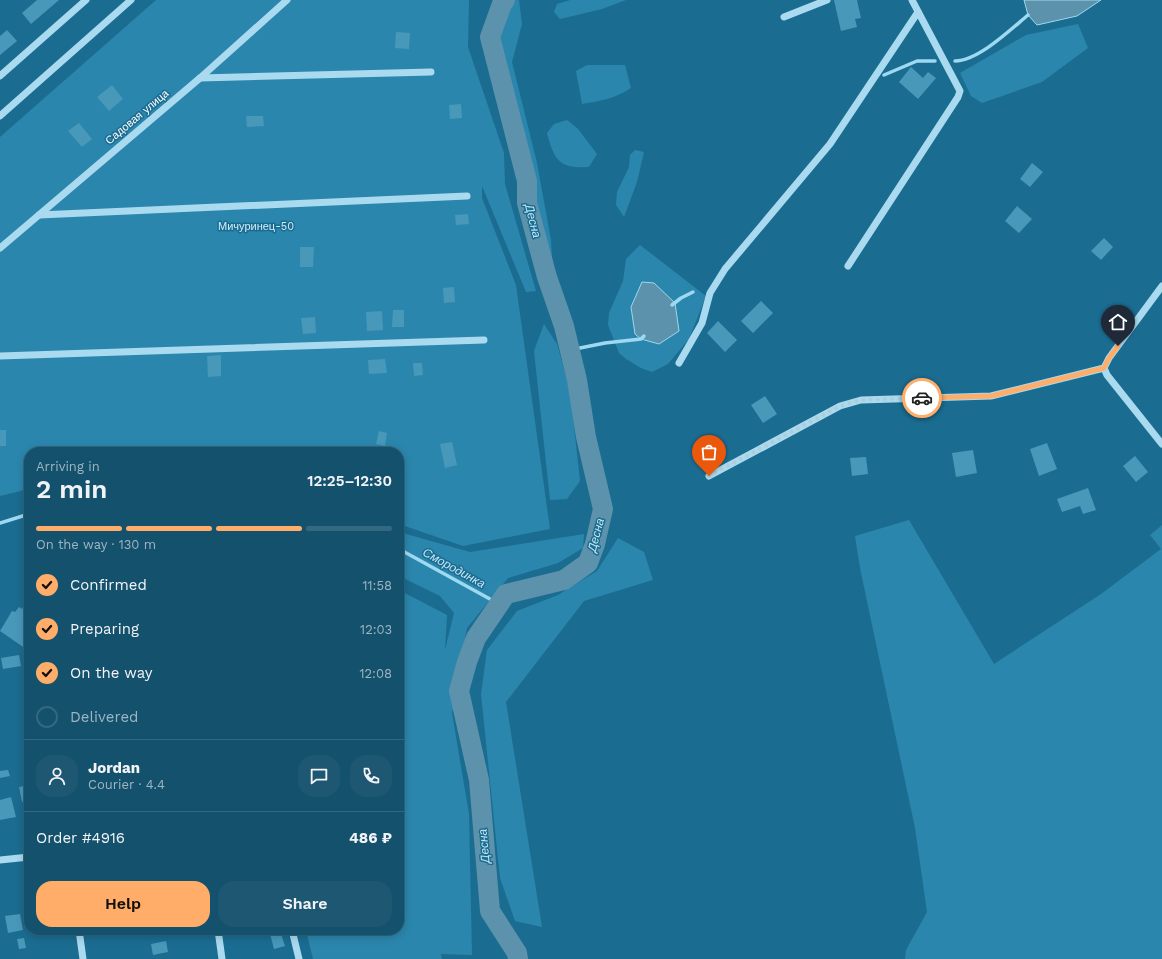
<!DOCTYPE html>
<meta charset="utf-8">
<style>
:root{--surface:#14516d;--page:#1d5772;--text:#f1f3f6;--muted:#9db5c2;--line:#336880;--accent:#ffad68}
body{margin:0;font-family:"Work Sans",sans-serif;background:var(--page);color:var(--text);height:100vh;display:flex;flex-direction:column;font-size:15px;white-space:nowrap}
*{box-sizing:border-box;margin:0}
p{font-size:13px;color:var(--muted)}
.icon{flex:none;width:22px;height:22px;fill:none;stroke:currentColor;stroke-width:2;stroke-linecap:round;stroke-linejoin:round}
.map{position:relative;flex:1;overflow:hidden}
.panel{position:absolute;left:24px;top:447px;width:380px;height:488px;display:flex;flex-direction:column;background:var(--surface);border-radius:16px;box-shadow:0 2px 10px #0003,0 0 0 1px var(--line)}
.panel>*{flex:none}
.pin{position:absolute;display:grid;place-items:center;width:34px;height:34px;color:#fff;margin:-41px -17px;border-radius:50% 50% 50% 0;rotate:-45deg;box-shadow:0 0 4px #0007}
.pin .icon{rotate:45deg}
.courier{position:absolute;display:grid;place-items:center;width:40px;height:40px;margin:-20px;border:3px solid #ffad68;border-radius:50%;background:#fff;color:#222;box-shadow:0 1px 5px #0007}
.summary em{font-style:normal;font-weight:600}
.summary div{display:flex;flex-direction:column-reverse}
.summary{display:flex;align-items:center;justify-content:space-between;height:68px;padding:0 12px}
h1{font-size:26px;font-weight:600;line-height:30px}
.bar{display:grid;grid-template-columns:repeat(4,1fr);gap:6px 4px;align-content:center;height:48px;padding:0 12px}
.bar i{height:5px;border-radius:3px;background:var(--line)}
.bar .selected{background:var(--accent)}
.bar p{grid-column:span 4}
.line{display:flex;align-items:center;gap:10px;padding:0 12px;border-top:1px solid var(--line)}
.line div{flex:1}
.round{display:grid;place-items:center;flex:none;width:42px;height:42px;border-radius:16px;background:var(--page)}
ol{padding:0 12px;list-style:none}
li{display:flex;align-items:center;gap:12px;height:44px}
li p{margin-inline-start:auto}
li .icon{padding:4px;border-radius:50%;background:var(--accent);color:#111;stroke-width:4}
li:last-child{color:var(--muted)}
li i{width:22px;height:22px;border:2px solid var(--line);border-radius:50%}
.primary-button{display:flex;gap:8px;margin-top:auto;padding:8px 12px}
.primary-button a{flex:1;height:46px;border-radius:16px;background:var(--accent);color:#111;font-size:16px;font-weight:600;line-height:46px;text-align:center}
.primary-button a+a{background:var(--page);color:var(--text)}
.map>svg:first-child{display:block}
.green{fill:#2b86ad}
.water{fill:#5c92ab;stroke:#9dd9f0}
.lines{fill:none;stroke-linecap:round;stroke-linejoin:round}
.stream{stroke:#9dd9f0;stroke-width:3.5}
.river{stroke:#5c92ab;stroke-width:20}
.building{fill:#4898ba}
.minor{stroke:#aadaef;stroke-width:7}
.done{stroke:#afccd8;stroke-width:4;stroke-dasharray:0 7.2}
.route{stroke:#ffad68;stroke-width:5}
.labels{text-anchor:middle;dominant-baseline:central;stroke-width:3;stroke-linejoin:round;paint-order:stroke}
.street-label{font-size:11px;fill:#fff;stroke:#1b6c91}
.park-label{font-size:11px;fill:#d0eefa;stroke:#1b6c91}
.water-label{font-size:12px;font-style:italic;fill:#c5e9f7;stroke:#1b6c91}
</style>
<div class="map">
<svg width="1162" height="959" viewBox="0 0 1162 959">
<rect width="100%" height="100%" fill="#1b6c91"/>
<g class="green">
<path d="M156,0h313l-1,47 36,106 1,31 31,107 -10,1 -44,-106v12l34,87 34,244 -87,17 -64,-22v-72h-370v37l-29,7v-359z"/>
<path d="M510,0h9l3,24 -10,38 25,101 14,77 2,34 -9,8c-10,-35 -13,-67 -13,-103l-38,-141 11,-30z"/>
<path d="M570,0h56l-24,9 -42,10 -6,-7 3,-8z"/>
<path d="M1078,24l10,24 -46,34 -60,21 -11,-7 -11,-23 66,-38z"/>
<path d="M587,65h38l6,23c-15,10 -30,13 -49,16l-6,-33z"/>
<path d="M567,120l11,9 19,25 -8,13c-30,2 -35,-7 -42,-34l7,-9z"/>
<path d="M635,150l9,2 -7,30 -13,35 -8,-12 1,-13 12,-25 1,-12z"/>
<path d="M640,245l66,51 -17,43 -21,25 -16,8 -11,-4 -15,-9 -7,-6 -11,-28 1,-12 14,-32 3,-22z"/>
<path d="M544,324l13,20 13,46 10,91 -13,18 -17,1 -16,-149z"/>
<path d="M909,520l85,144 107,-70 60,-45 -11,-14 12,-10v434h-257l1,-9 21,-38 -12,-84 -55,-260 -5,-32z"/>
<path d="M399,532l71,20 114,-18 -1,14 -25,15 -50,15 -41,50 -15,85 17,101 3,141 -31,-1 1,5h-129l-7,-29h93v-340l48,25 -2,35 9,-37 -14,-17 -41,-20z"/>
<path d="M618,538l26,14 9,28 -69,21 -78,101 36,225 -27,-6 -15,-43 -19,-184 6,-44 30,-39 41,-16 39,-24z"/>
</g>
<g class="water">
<path d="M1024,0h77l-24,16 -40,9 -9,-10z"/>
<path d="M642,282l12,1 21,20 4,28 -20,13 -18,-5 -6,-5 -4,-27z"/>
</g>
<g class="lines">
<g class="stream">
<path d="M955,61c23,0 55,-31 73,-46"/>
<path d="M884,75l33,-14h18"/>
<path d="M672,305l9,-7 12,-6"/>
<path d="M570,350l35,-7 36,-4 3,-3"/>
<path d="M0,523l29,-9"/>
<path d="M399,549l100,55"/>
</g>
<path class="river" d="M505,0l-3,4 -12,33 37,144v22l20,74 17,49 13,54 9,57 17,72 -8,35 -7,19 -24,17 -58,14 -30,44 -9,24 -8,29 20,89 11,131 27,42 1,6"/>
</g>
<g class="building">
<path d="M37,0h22l-28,24 -9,-11z"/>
<path d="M834,0h23l4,18 -6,1 2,8 -16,4z"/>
<path d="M7,30l10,11 -17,14v-19z"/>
<path d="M396,32l14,1 -1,16 -14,-1z"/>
<path d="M911,67l12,11 5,-6 8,6 -18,21 -19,-17z"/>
<path d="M112,85l11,14 -14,12 -12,-14z"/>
<path d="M461,104l1,14 -12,1 -1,-14z"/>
<path d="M246,116h17l1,10 -17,1z"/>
<path d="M79,123l13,16 -10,8 -14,-16z"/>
<path d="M1032,163l11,9 -13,15 -10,-8z"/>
<path d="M1017,206l15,13 -13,14 -14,-12z"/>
<path d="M468,214l1,10 -13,1 -1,-10z"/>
<path d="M1104,238l9,9 -12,13 -10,-9z"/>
<path d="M300,247h14l-1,20h-13z"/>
<path d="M454,287l1,15 -11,1 -1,-15z"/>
<path d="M761,301l12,12 -20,20 -12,-12z"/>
<path d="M393,310h11v17h-12z"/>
<path d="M382,311l1,19 -16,1 -1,-19z"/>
<path d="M315,317l1,16 -13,1 -2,-16z"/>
<path d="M718,321l19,19 -12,12 -18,-19z"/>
<path d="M221,355v21l-13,1 -1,-21z"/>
<path d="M385,359l2,14 -18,1 -1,-14z"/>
<path d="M413,363h9l1,12 -9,1z"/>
<path d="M765,396l12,18 -14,9 -12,-18z"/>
<rect x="0" y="430" width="6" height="16"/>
<path d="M379,431l8,2 -2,13 -9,-2z"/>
<path d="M452,442l5,23 -12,3 -5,-24z"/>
<path d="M1047,443l10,26 -18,7 -9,-27z"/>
<path d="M973,450l4,23 -21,4 -4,-24z"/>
<path d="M1135,456l13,16 -12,10 -13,-16z"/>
<path d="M866,457l2,17 -16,2 -2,-18z"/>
<path d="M1088,488l8,22 -13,4 -3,-8 -18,6 -5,-13z"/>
<path d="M19,607l3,2 1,-2 6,5v33l-3,4 -26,-18 12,-20 3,1z"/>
<path d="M19,655l2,11 -18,3 -2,-11z"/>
<path d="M8,770l2,6 -10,2v-7z"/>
<path d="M29,785v15l-7,2 -3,-15z"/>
<path d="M11,797l5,20 -16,3v-20z"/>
<path d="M20,914l3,16 -15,3 -3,-17z"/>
<path d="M280,931l5,15 -11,3 -4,-15z"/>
<path d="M24,938l2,10 -7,1 -2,-10z"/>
<path d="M166,941l2,11 -15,3 -2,-11z"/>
</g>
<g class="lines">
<g class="minor">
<path d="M784,17l43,-17"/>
<path d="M0,76l86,-76"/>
<path d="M200,78l231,-6"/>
<path d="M0,116l131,-116"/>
<path d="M39,215l428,-19"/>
<path d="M0,248l200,-170 87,-78"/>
<path d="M848,266l110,-169 2,-6 -48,-91"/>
<path d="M1162,286l-53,72 -5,10 3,7 55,69"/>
<path d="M0,356l484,-16"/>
<path d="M679,363l23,-40 8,-30 15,-24 105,-125 88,-132"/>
<path d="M709,476l131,-70 21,-6 130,-4 113,-28"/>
<path d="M0,860l29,-3"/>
<path d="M79,930l4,29"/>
<path d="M218,930l4,29"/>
<path d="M292,930l7,29"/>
</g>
</g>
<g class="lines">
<path class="done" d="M709,476l131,-70 21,-6 61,-2"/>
<path class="route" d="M922,398l69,-2 113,-28 5,-10 9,-12"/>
</g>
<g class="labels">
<g class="street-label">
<text transform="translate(137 117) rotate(-40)">Садовая улица</text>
</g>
<g class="park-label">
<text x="256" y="226">Мичуринец-50</text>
</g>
<g class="water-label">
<text transform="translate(533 221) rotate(76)">Десна</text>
<text transform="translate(596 535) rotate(-75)">Десна</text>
<text transform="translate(454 568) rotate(29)">Смородинка</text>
<text transform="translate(484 846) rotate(-95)">Десна</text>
</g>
</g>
</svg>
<div class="pin" style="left:709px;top:476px;background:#ea580c"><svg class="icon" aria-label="bag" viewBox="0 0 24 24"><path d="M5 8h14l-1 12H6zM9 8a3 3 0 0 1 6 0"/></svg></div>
<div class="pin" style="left:1118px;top:346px;background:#1f2937"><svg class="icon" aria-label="home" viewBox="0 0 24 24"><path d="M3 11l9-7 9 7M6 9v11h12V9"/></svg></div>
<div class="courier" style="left:922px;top:398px"><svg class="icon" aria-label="car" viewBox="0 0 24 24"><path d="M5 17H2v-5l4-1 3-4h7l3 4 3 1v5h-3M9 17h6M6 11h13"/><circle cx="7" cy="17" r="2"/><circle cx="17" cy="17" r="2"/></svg></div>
<section class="panel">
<div class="summary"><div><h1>2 min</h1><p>Arriving in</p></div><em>12:25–12:30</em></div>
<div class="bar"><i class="selected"></i><i class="selected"></i><i class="selected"></i><i></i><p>On the way · 130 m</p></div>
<ol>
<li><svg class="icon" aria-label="check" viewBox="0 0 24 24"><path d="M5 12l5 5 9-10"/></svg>Confirmed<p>11:58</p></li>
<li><svg class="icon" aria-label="check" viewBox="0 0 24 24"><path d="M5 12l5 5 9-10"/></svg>Preparing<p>12:03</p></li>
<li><svg class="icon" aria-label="check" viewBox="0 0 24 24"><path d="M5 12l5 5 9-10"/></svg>On the way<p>12:08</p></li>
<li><i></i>Delivered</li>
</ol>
<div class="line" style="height:72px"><a class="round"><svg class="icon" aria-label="person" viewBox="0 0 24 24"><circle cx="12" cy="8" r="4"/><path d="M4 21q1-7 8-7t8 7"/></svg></a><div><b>Jordan</b><p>Courier · 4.4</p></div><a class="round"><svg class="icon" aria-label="chat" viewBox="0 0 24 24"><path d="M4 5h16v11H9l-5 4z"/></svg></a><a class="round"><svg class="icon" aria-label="phone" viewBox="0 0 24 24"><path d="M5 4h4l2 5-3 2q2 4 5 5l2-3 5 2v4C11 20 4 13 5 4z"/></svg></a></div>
<div class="line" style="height:52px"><div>Order #4916</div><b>486 ₽</b></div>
<div class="primary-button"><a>Help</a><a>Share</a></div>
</section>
</div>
